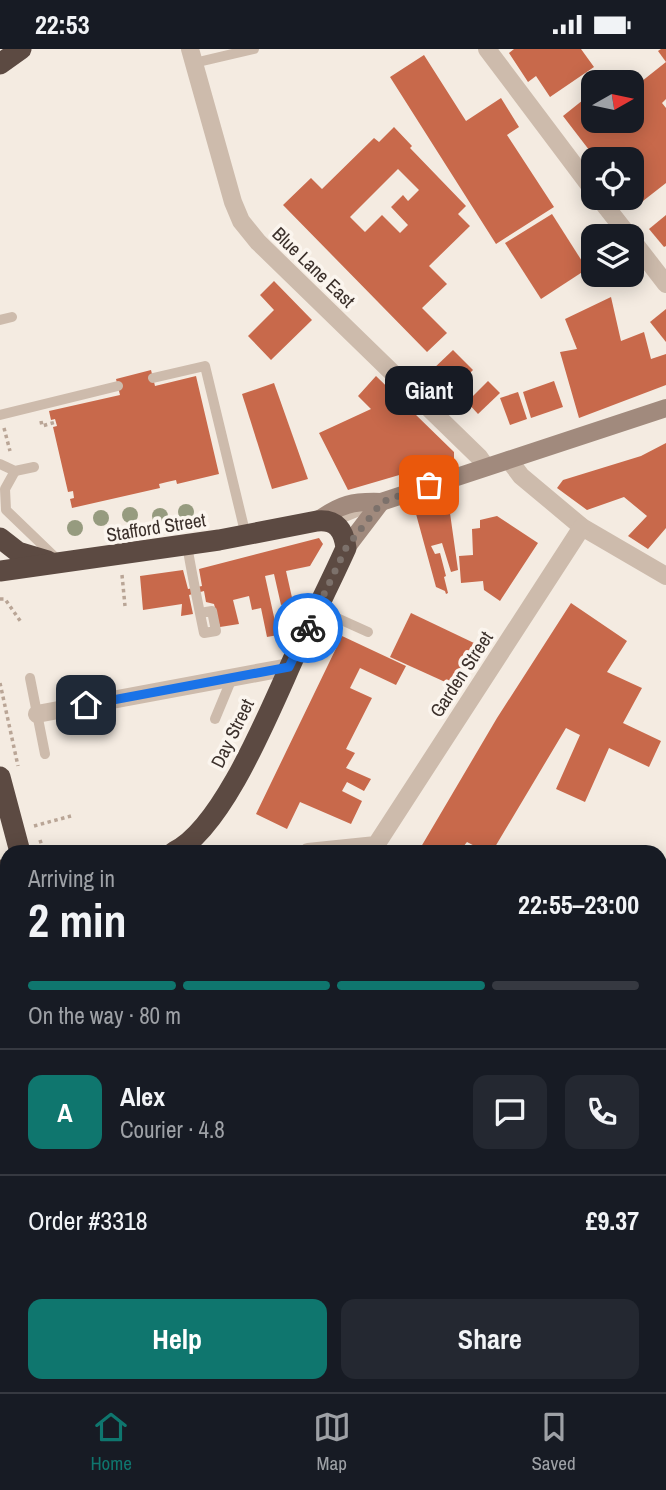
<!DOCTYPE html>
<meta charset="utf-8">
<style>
:root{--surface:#171b24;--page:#242831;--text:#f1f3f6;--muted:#9ea1a6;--line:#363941;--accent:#0f766e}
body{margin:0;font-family:"Archivo Narrow",sans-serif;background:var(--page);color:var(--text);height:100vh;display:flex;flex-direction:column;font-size:26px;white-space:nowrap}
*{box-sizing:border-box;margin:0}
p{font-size:23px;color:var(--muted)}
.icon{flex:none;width:38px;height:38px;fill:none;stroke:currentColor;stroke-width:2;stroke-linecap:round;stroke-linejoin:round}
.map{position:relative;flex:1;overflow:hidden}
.details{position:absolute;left:0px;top:796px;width:667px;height:548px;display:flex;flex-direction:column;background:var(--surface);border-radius:21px 21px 0 0;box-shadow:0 4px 18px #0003}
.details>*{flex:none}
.needle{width:46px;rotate:81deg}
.tools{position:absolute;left:581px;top:21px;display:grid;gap:14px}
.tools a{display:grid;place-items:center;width:63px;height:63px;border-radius:14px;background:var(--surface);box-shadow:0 4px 18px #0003;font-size:35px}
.pin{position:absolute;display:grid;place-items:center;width:60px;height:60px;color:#fff;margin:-30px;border-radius:14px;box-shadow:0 4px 10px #0006}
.courier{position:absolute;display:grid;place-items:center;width:70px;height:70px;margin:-35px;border:5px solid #1a73e8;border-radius:50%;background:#fff;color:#222;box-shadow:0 2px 9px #0007}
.bubble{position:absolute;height:49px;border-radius:14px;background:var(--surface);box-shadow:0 4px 18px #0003;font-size:23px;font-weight:700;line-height:49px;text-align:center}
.head em{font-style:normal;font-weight:700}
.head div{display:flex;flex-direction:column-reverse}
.head{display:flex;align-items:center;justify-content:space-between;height:119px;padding:0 28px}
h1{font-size:46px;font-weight:700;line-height:52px}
.bar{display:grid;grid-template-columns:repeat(4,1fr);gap:10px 7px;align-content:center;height:84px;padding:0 28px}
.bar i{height:9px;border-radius:5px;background:var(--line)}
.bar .on{background:var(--accent)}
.bar p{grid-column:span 4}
.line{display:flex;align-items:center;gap:18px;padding:0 28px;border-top:2px solid var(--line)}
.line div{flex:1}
.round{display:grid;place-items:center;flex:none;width:74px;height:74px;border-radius:14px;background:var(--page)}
.button{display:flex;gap:14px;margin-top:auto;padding:14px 28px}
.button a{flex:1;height:80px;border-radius:14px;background:var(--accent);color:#fff;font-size:28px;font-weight:700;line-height:80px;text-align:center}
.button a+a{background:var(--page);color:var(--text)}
.status{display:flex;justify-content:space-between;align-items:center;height:49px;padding:0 35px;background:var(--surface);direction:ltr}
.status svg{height:19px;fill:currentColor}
.menu{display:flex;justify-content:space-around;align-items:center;height:98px;border-top:2px solid var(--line);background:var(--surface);font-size:19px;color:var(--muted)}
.menu a{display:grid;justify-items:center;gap:4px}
.menu .on{color:var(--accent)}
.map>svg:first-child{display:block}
.green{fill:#b8c4a0}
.building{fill:#c8694b;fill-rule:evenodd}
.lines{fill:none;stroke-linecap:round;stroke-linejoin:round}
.path{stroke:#b9a596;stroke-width:3.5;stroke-dasharray:3.5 3.5;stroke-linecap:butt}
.lane{stroke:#cdbbac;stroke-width:10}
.street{stroke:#cdbbac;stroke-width:18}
.secondary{stroke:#a18a7d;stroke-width:18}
.highway{stroke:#5c4a42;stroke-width:21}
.rail-casing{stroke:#3b302b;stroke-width:8}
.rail{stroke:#fbf5ee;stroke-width:5;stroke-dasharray:16;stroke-linecap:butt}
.tree{fill:#969b7f}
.done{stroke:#7c716b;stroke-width:7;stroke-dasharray:0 12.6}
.route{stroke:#1a73e8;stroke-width:9}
.labels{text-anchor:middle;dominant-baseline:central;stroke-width:7;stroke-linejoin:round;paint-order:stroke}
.street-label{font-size:19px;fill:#3b302b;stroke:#fbf5ee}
</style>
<div class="status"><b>22:53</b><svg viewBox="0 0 49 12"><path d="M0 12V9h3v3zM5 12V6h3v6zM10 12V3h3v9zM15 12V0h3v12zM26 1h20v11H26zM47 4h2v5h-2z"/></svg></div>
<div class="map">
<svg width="666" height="1343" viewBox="0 0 666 1343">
<rect width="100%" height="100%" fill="#f4ebe1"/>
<g class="green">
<path d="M5,935l2,6v87l-7,2v-94z"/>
<path d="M0,1047l7,21v43l-4,5 -3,-3z"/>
<path d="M5,1146h2v24l-7,10v-30z"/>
<path d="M7,1260v31l-7,1v-28z"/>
</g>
<g class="building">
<path d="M514,0h67l13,18 -44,30 -14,-21 -8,6 -19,-29z"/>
<path d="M661,0h5v13l-8,-11z"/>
<path d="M424,6l42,66 35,-23 18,29 -12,8 47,72 -58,37 -106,-167z"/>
<path d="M666,13v37l-4,4 4,5v75l-32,25 -8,-10h6v-39h-36l-33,-43 30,-24v29h39v-32z"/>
<path d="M394,78l18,19 -2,2 56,58 -8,8 12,12 -41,40 18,18 -25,24 25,25 -20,19 -144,-147 28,-27 11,11 52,-51 5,4zM398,120l21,21 -11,11 -5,-6 -12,12 17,18 -8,8 -18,-18 -17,17 -15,-15z"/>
<path d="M552,165l35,55 -46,30 -36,-56z"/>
<path d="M666,166v31l-2,1 -15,-18z"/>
<path d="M274,232l38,39 -41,40 -23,-24 26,-26 -14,-15z"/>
<path d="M611,248l10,44 23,-9 7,27 15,-5v31l-87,33 -19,-66 17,-3 -12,-30z"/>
<path d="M666,260v33l-16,-20z"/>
<path d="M453,301l20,20 -22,22 -20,-21z"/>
<path d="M151,321l4,16 41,-10 23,98 -42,10 -1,-4 -9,2 -8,2 1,4 -88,20 -2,-9 4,-1 -1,-7 -5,1 -15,-65 4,-1 -2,-7 -4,1 -2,-9 71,-16 -4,-16z"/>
<path d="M376,327l78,76v7l-106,31 -29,-57 52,-24 -13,-13z"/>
<path d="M488,332l12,12 -22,21 -11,-12z"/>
<path d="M554,332l9,26 -32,11 -8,-26z"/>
<path d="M274,334l34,96 -36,10 -30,-95z"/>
<path d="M518,343l9,27 -17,6 -10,-27z"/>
<path d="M666,394v85l-18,21 -20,-13 19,-20 -23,-19 -37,13 -30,-22 6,-8 78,-24z"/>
<path d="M449,457l9,64 -7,2 -9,-29 -11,3 4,8 5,-1 6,23 -2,1 4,16 -2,1 -1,-3 -9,-4 -20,-73z"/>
<path d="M497,467l41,27 -38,58 -16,-11 -1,-9 -22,2 -2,-27 14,-1 -1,-26 8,-1v-8z"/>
<path d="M319,489l4,6 -13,22 -24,5 7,31 -12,3 -7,-31 -9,2 13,59 -11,2 -6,-29 -9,2 -3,-14 -16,4 6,24 -19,3 -6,-23 -8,-2 -2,-11 -15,4 4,19 -12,2 1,-12 -39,6 -3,-34 43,-6 5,19 14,-3 -3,-17z"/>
<path d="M571,554l56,38 -20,31 35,16 -19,35 38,18 -12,26 -40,-19 -24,54 -29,-13 24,-54 -14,-7 -74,124h-6l-19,-10 -8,10h-41l79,-134z"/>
<path d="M411,564l63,30 -20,43 -64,-29z"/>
<path d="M342,587l64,30 -10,19 -36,-17 -10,20 22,10 -26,51 9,4 -9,15 25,11 -7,12 -17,-9 -5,9 20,10 -11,23 -51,-22 -13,27 -31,-15z"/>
<path d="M7,1028v38l-7,-19v-17z"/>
</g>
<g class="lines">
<g class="path">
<path d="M41,372l1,5 14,-4"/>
<path d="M4,379l6,23"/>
<path d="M122,526l3,31"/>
<path d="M0,550h5l16,23"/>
<path d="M0,634l18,83"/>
<path d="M34,777l37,-10"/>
<path d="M40,791l4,12"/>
<path d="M0,899l7,-2"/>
<path d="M660,972l6,-1"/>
<path d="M0,1010l7,-7"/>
<path d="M0,1029v1"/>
<path d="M0,1293l7,-1"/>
<path d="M33,1343v-6"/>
</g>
<g class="lane">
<path d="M194,14l60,-14"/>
<path d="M0,271l12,-3"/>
<path d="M153,329l52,-12 41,170"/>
<path d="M0,366l118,-29"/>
<path d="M0,415l15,7 19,-4"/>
<path d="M15,422l-10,18 1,21 51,49"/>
<path d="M333,473l36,-15"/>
<path d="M187,496c5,30 11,59 17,88l12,-2 -4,-20 -12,2"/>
<path d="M317,560l51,23"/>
<path d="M30,629l15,76"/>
<path d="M215,670l17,-41"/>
<path d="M660,865h6"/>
<path d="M660,1027l3,44h3"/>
<path d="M0,1121l7,6"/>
</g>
<g class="street">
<path d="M190,0l43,153 8,19 17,21 221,215 7,10"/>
<path d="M487,0l106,141"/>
<path d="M599,149l30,38"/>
<path d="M632,191l34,44"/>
<path d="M509,411l12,16 61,51 84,49"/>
<path d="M37,665l252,-47"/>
<path d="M308,803l68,-7 206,-318"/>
<path d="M660,1120l6,1"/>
<path d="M0,1197l7,-13"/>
<path d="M0,1223l7,-7"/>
</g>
<g class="secondary">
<path d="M317,472c24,-17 36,-20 64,-19l285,-94"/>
<path d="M346,499l35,-46"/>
</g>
<g class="highway">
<path d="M0,15l21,-15"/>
<path d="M0,489l18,14 30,9"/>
<path d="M0,522l219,-31 98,-19c20,-2 27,10 29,27 -14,31 -29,61 -44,92 -26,54 -75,186 -128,212"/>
<path d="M0,728l20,75"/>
<path d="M0,821l7,5"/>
<path d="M0,852l7,23"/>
<path d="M159,1337l2,6"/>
<path d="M199,1337l2,6"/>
</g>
<g class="rail-casing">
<g id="rail">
<path d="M0,1332l7,1"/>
<path d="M39,1337l46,6"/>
</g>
</g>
<use href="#rail" class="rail"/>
</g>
<g class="tree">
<circle cx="186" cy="463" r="8"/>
<circle cx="130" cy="466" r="8"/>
<circle cx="160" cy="467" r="8"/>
<circle cx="101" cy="469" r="8"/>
<circle cx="75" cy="479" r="8"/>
</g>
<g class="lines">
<path class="done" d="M308,579l38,-80 36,-46 47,-17"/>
<path class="route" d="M86,656l203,-38 19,-39"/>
</g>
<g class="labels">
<g class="street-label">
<text transform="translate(314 218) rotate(44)">Blue Lane East</text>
<text transform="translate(156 478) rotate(-9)">Stafford Street</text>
<text transform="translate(461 625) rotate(-57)">Garden Street</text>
<text transform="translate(232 684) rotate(-64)">Day Street</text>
</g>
</g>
</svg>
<div class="tools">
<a><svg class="needle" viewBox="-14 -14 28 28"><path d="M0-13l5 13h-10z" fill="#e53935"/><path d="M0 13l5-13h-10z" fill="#9ea1a6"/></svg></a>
<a><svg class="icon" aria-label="locate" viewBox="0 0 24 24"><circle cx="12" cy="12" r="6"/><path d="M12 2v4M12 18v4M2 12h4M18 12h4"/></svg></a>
<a><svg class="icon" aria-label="layers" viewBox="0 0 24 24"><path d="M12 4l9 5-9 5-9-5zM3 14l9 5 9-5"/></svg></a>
</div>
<div class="pin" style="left:429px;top:436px;background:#ea580c"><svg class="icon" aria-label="bag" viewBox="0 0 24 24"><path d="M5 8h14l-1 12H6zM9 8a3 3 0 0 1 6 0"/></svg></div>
<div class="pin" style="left:86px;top:656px;background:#1f2937"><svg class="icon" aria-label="home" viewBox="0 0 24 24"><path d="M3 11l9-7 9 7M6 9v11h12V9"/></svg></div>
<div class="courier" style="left:308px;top:579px"><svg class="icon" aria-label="bike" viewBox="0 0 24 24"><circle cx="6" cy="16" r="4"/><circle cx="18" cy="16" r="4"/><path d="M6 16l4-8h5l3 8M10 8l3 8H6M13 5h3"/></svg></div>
<div class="bubble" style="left:385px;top:317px;width:88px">Giant</div>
<section class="details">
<div class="head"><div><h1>2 min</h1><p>Arriving in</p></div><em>22:55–23:00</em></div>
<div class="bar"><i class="on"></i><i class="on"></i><i class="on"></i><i></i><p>On the way · 80 m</p></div>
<div class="line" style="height:126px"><b class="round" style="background:var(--accent);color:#fff">A</b><div><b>Alex</b><p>Courier · 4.8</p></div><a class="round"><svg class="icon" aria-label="chat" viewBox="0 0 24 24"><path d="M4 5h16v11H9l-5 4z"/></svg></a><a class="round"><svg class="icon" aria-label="phone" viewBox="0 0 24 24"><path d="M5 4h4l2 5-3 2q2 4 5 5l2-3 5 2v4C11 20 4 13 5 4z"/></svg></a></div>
<div class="line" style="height:91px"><div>Order #3318</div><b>£9.37</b></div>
<div class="button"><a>Help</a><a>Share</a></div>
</section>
</div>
<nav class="menu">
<a class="on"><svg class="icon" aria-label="home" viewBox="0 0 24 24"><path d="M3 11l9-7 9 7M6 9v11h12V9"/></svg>Home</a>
<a><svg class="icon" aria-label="map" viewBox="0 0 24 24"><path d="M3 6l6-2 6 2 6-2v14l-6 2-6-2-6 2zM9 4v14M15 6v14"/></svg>Map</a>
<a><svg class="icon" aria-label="saved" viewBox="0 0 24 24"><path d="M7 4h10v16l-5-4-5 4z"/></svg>Saved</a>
</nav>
